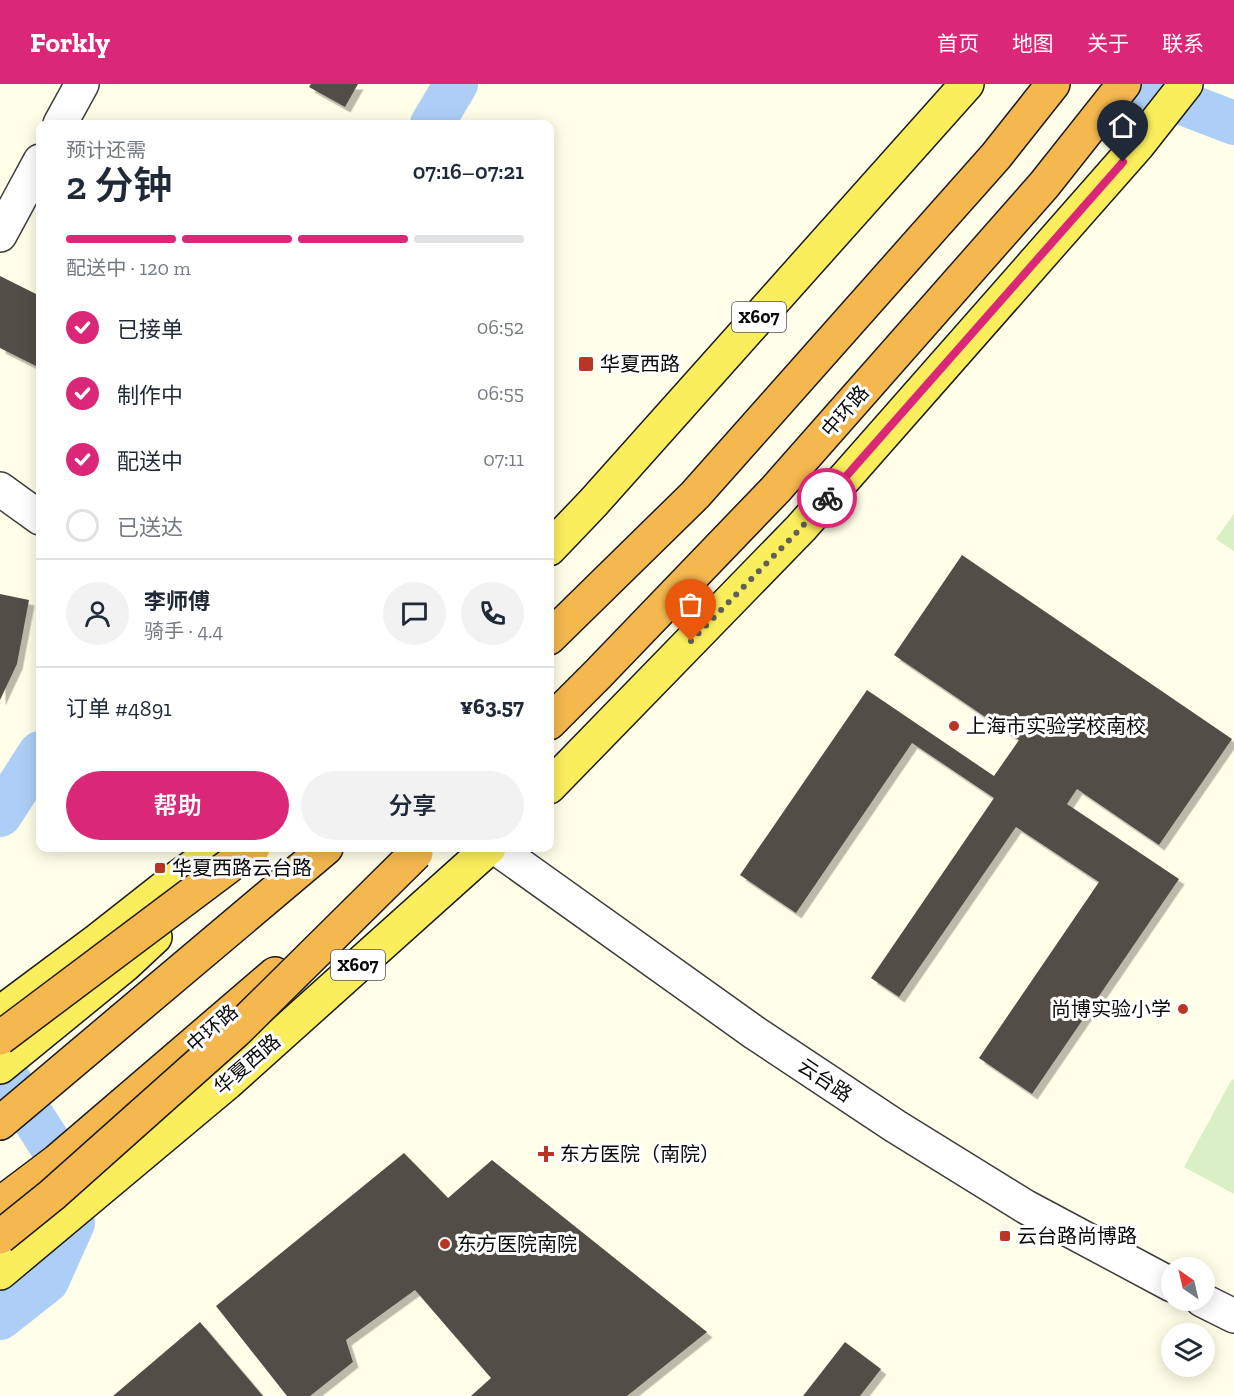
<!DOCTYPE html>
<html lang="zh">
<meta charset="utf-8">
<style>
:root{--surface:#fff;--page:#f2f2f3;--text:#1f2937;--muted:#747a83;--line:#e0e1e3;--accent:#db2777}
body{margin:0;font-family:"Zilla Slab","Noto Sans SC",serif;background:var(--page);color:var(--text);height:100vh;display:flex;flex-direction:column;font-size:22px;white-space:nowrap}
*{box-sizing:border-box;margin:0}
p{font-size:20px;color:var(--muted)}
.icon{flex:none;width:33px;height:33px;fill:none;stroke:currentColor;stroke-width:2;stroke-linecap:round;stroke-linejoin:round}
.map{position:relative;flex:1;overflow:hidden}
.drawer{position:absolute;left:36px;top:36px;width:518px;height:732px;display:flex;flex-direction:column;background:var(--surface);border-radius:12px;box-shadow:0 3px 15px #0003}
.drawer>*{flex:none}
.needle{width:39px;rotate:326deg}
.tools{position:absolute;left:1161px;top:1173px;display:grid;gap:12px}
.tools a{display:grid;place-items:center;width:54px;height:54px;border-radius:50%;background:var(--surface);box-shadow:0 3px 15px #0003;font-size:30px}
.pin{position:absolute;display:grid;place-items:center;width:51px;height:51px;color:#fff;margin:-62px -26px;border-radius:50% 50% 50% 0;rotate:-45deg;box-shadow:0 0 6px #0007}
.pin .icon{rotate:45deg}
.courier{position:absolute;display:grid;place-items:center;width:60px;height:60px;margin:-30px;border:4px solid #db2777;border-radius:50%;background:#fff;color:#222;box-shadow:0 2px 8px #0007}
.overview em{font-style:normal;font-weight:600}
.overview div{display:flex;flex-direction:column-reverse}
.overview{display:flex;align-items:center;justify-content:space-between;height:102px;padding:0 30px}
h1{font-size:39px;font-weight:600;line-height:45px}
.bar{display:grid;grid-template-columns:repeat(4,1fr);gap:9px 6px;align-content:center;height:72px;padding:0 30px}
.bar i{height:8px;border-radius:4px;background:var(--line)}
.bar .selected{background:var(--accent)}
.bar p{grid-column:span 4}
.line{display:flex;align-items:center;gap:15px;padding:0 30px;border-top:2px solid var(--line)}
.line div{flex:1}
.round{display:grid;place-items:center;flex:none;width:63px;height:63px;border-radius:32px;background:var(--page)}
ol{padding:0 30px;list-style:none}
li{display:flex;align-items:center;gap:18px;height:66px}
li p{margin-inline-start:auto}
li .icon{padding:6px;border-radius:50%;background:var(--accent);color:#fff;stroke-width:4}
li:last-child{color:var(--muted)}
li i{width:33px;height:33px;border:3px solid var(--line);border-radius:50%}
.cta{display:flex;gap:12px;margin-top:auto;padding:12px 30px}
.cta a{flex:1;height:69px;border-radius:36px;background:var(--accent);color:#fff;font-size:24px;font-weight:600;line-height:69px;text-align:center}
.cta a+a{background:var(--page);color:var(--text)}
header{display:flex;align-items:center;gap:36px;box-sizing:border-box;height:84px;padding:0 30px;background:var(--accent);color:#fff}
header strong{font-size:28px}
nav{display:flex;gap:33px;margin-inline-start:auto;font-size:21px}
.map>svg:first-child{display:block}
.pitch{fill:#d9efc4}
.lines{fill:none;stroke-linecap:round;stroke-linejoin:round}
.river{stroke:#adcef6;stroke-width:44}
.building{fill:#534e47;filter:url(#shadow)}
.minor-casing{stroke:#3d3d3d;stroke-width:36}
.major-casing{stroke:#1b1b1b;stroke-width:36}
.highway-casing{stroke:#1b1b1b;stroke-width:36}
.minor{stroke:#fff;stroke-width:33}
.major{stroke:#faee5d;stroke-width:33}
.highway{stroke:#f5b84f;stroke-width:33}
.highway-bridge-casing{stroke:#1b1b1b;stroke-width:36;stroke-linecap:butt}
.highway-bridge{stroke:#f5b84f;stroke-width:33}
.done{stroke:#605f58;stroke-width:6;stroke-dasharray:0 10.8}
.route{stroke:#db2777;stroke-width:8}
.poi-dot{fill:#ba3523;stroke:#fff;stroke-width:2}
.labels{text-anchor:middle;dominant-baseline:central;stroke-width:6;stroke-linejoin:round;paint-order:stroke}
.shield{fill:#fff;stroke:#545454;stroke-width:1.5}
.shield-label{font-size:18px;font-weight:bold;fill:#0a0a0a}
.poi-label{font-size:20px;fill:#0a0a0a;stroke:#fff;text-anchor:start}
.street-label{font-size:20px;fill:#0a0a0a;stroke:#fff}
</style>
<header>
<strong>Forkly</strong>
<nav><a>首页</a><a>地图</a><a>关于</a><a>联系</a></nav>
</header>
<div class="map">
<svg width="1234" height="1312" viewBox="0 0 1234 1312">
<defs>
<filter id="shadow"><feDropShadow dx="5.5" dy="5.5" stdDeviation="0" flood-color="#0004"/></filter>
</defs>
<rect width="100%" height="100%" fill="#fffee8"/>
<g class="pitch">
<path d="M1234,430v37l-18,-12z"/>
<path d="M1232,995l2,1v114l-50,-27z"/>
</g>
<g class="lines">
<g class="river">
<path d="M1133,0l101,39"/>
<path d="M432,40l24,-40"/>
<path d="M0,731l40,-62"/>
<path d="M0,982l61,95 12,62 -26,58 -47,37"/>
</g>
</g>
<g class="building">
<path d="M311,0h47l-13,23 -36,-20z"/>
<path d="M0,192l40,20v61l-4,9 -36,-18z"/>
<path d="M962,471l270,184 -73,106 -82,-56 -10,15 112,75 -147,215 -53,-36 120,-176 -83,-55 -117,170 -28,-19 123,-180 -82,-55 -116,170 -56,-38 127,-185 127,86 25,-36 -125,-85z"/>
<path d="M0,510l29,6 -12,64 -17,36z"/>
<path d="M404,1069l44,45 44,-38 215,172 -80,64h-156l20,-18 -76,-88 -69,50 7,22 -43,34h-23l-71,-90z"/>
<path d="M200,1238l63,74h-150z"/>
<path d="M845,1258l36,27 -21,27h-57z"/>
</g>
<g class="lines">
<g class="minor-casing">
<g id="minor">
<path d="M60,40l22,-40"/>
<path d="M0,151l40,-74"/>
<path d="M0,405l40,29"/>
<path d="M496,764l259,185 140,93 131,81 146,78"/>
<path d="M1202,1216l32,16"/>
</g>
</g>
<g class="major-casing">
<g id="major">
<path d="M549,465l44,-46 374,-419"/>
<path d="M549,703l252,-259 337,-383 48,-61"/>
<path d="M0,929l98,-73 75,-59 46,-33"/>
<path d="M0,983l125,-102 30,-28"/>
<path d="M0,1189l227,-190 262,-235"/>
</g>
</g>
<g class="highway-casing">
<g id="highway">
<path d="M549,554l146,-143 301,-339 57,-72"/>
<path d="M549,639l49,-49 178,-185 268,-304 80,-101"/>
<path d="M0,1039l326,-275"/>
<path d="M0,1120l57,-43 218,-187"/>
</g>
</g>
<use href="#minor" class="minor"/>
<use href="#major" class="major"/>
<use href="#highway" class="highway"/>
<g class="highway-bridge-casing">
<g id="highway-bridge">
<path d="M0,954l253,-190"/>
<path d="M0,1153l52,-42 184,-164 180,-178"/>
</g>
</g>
<use href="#highway-bridge" class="highway-bridge"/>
</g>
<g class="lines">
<path class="done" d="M691,557l110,-113 26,-30"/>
<path class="route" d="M827,414l296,-336"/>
</g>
<g class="poi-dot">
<rect x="578" y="272" width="16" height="16" rx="3"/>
<circle cx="954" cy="642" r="6"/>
<rect x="154" y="778" width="12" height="12" rx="3"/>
<circle cx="1183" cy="925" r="6"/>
<path d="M543 1061h6v6h6v6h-6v6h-6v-6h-6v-6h6z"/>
<rect x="999" y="1146" width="12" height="12" rx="3"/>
<circle cx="445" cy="1160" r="6"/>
</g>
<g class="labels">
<g class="shield">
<rect x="732" y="218" width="54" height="30" rx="4.5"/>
<rect x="331" y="866" width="54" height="30" rx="4.5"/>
</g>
<g class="shield-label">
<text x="759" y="233">X607</text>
<text x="358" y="881">X607</text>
</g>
<g class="poi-label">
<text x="600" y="280">华夏西路</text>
<text x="966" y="642">上海市实验学校南校</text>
<text x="172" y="784">华夏西路云台路</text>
<text x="1171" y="925" text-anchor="end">尚博实验小学</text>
<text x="560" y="1070">东方医院（南院）</text>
<text x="1017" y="1152">云台路尚博路</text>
<text x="457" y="1160">东方医院南院</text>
</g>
<g class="street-label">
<text transform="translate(845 327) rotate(-49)">中环路</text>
<text transform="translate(212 944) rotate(-41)">中环路</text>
<text transform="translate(247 980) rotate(-41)">华夏西路</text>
<text transform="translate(825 996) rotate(34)">云台路</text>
</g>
</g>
</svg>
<div class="tools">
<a><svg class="needle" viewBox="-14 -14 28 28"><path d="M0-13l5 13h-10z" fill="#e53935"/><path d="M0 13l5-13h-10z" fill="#747a83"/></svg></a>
<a><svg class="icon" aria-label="layers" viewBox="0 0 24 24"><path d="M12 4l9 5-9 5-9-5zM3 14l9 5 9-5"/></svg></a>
</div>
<div class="pin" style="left:691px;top:557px;background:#ea580c"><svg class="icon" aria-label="bag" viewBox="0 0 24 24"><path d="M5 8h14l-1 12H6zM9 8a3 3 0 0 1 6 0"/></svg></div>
<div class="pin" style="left:1123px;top:78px;background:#1f2937"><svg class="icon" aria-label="home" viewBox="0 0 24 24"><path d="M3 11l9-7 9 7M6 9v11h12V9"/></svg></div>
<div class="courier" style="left:827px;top:414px"><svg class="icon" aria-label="bike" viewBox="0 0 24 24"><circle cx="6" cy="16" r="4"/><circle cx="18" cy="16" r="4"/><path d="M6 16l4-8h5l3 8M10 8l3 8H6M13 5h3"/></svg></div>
<section class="drawer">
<div class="overview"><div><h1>2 分钟</h1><p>预计还需</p></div><em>07:16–07:21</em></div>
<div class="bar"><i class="selected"></i><i class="selected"></i><i class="selected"></i><i></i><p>配送中 · 120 m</p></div>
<ol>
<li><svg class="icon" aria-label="check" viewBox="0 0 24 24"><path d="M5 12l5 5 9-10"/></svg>已接单<p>06:52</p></li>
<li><svg class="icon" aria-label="check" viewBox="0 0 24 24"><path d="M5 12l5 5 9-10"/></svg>制作中<p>06:55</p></li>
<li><svg class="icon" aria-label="check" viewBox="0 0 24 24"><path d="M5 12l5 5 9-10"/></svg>配送中<p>07:11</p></li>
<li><i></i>已送达</li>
</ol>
<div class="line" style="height:108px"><a class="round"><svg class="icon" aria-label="person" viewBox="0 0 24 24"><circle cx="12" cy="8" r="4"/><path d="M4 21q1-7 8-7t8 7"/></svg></a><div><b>李师傅</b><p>骑手 · 4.4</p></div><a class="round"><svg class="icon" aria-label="chat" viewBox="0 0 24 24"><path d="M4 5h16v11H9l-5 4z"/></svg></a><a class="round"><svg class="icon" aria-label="phone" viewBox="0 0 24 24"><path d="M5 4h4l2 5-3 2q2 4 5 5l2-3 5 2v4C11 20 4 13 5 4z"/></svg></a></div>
<div class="line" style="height:78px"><div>订单 #4891</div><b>¥63.57</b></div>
<div class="cta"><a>帮助</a><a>分享</a></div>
</section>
</div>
